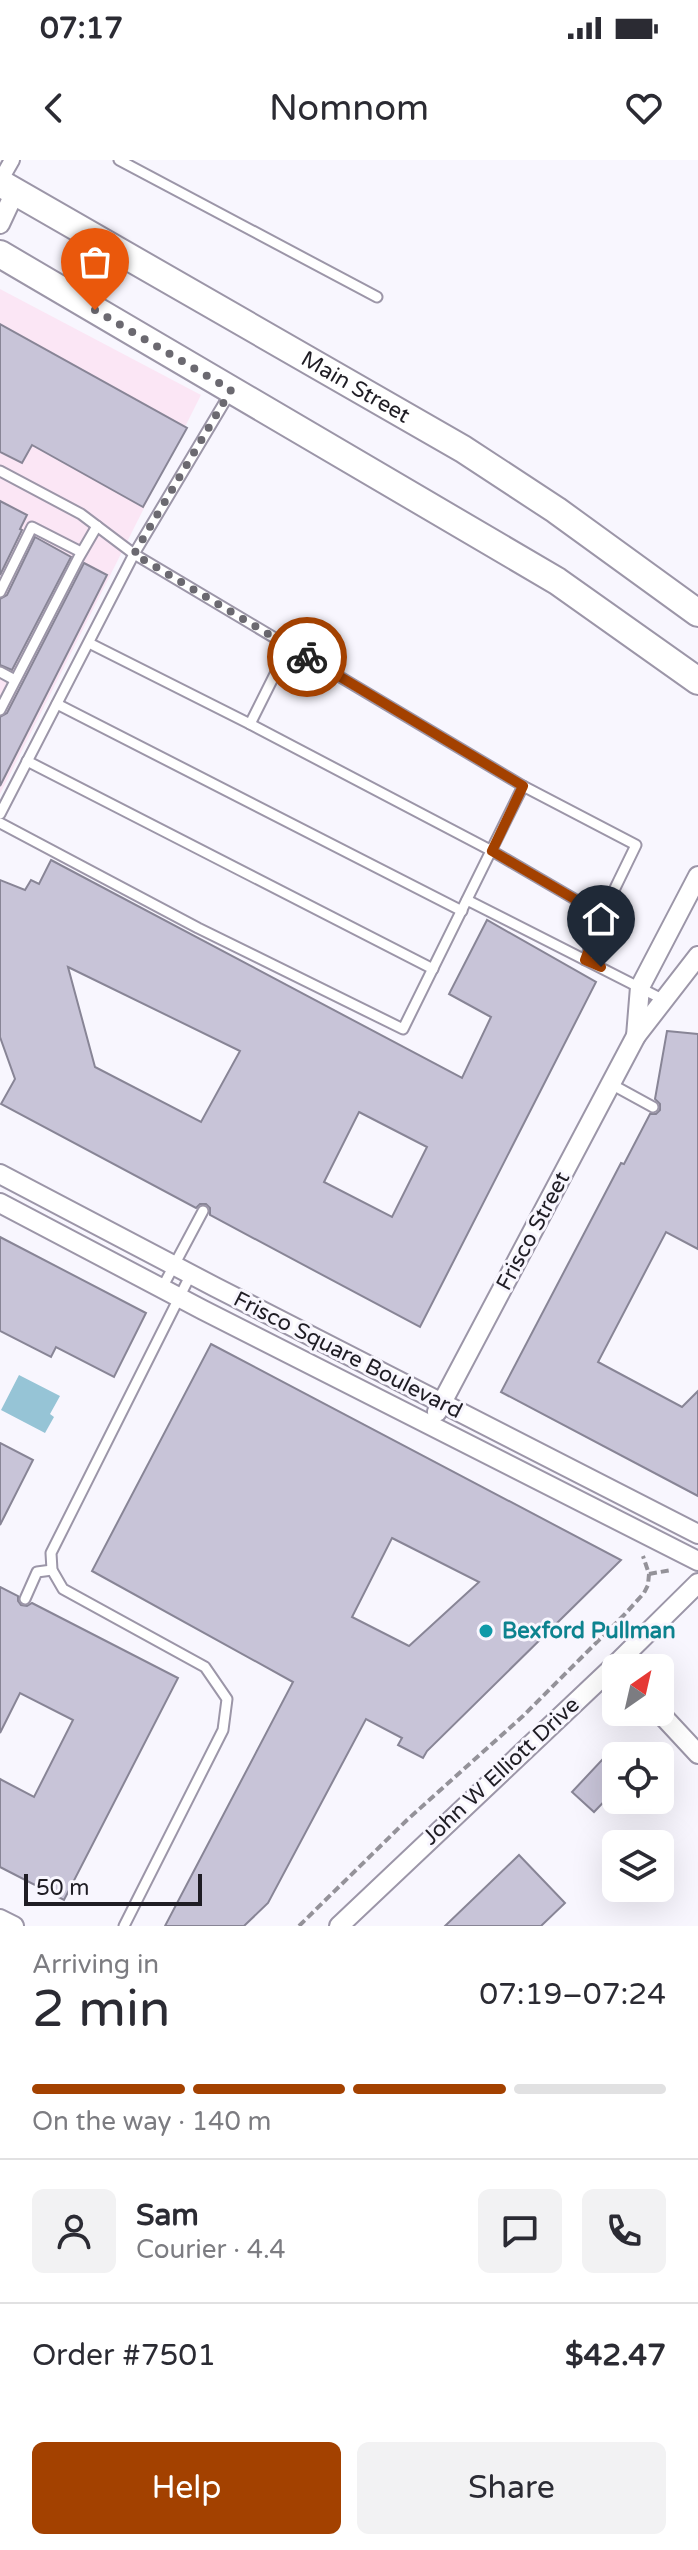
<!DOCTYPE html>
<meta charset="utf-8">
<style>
:root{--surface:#fff;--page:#f2f2f3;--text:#2b2b33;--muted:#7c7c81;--line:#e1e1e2;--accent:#a34100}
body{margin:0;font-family:"Varela Round",sans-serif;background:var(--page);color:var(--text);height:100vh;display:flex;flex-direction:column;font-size:30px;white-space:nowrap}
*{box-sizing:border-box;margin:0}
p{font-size:26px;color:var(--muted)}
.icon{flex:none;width:44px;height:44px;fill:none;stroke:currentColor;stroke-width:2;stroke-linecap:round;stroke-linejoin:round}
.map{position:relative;height:1766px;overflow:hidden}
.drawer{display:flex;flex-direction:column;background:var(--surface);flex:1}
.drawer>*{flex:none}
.needle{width:52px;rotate:34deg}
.buttons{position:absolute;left:602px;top:1494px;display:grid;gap:16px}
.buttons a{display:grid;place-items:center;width:72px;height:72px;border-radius:12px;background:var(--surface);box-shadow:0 8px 32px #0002;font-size:40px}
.scale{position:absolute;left:24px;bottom:20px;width:178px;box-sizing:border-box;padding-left:8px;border:4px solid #1f1d24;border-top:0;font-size:22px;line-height:28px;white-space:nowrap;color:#1f1d24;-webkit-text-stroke:6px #f8f6fe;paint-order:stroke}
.pin{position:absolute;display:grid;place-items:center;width:68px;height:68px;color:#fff;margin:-82px -34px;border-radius:50% 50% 50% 0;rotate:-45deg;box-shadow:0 0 8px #0007}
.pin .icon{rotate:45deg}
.courier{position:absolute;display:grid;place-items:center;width:80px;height:80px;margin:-40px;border:6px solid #a34100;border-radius:50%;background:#fff;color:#222;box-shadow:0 2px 10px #0007}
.overview em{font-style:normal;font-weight:600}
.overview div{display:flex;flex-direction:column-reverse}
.overview{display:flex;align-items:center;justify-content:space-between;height:136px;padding:0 32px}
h1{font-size:52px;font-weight:600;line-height:60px}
.bar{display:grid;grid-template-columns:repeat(4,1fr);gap:12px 8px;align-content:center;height:96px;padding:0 32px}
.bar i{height:10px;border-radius:6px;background:var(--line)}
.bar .current{background:var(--accent)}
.bar p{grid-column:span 4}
.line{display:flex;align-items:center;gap:20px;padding:0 32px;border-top:2px solid var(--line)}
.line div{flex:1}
.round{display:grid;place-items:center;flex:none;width:84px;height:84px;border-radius:12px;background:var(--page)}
.cta{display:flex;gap:16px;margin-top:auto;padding:16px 32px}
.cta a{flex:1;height:92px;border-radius:12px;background:var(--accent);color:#fff;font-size:32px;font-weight:600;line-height:92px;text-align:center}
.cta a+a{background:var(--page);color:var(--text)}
.status{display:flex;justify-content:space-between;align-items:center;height:56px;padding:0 40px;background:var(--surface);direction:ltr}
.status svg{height:22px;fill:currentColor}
header{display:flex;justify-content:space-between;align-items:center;height:104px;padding:0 32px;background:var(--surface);font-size:36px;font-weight:600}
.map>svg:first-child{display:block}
.commercial{fill:#fbe6f5}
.water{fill:#96c4d6}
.building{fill:#c8c4d8;stroke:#888596;stroke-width:2;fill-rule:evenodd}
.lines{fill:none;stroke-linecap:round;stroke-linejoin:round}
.service-casing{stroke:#9c96a8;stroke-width:13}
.pedestrian-casing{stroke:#9c96a8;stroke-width:18}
.minor-casing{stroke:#9c96a8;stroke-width:22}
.secondary-casing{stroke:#9c96a8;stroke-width:30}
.path{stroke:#949299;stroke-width:4;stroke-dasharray:8 4;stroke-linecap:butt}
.service{stroke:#fff;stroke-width:9}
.pedestrian{stroke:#fff;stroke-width:14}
.minor{stroke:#fff;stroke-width:18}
.secondary{stroke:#fff;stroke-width:26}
.done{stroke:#6b6970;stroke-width:8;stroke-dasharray:0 14.4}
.route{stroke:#a34100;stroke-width:10}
.culture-dot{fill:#0f9aa8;stroke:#f8f6fe;stroke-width:3}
.labels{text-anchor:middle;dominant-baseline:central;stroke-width:6;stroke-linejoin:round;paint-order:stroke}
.street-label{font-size:22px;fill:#1f1d24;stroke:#f8f6fe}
.culture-label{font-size:22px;font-weight:bold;fill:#0d838f;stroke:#f8f6fe;text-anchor:start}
</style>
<div class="status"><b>07:17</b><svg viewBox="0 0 49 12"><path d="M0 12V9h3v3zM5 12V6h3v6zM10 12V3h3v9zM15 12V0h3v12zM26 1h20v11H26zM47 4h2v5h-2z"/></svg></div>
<header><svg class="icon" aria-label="back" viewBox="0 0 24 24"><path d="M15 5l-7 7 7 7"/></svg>Nomnom<svg class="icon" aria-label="heart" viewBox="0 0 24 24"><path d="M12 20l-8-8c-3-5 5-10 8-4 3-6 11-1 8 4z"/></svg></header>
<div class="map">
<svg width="698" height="1766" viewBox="0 0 698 1766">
<rect width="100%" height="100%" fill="#f8f6fe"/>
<path class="commercial" d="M0,129l201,106 -201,399z"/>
<path class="water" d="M19,1215l41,21 -10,18 4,3 -9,16 -44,-23z"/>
<g class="building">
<path d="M0,164l187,104 -44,79 -111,-62 -10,18 -22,-11z"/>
<path d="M0,341l27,14 -7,14 2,1 -22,45z"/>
<path d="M35,377l36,20 -59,113 -12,-5v-66l7,-4z"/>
<path d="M84,403l23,12 -107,211v-69l7,-4z"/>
<path d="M51,700l411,218 29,-61 -42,-23 38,-74 109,62 -176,345 -210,-112v-7l-4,-4h-6l-4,4 -195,-104 14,-25 -15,-42v-157l25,10 6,-10 8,4zM68,807l172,84 -39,71 -106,-55zM359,952l68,35 -35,70 -68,-35z"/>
<path d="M667,871l31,3v215l-32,-17 -68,130 84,45 16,-16v105l-197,-104 120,-229 3,1 26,-50h6l4,-4v-6l-5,-5z"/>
<path d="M0,1077l146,76 -32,64 -58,-30 -5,10 -51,-26z"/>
<path d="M211,1184l410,216 -194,191 -4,7 -25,-13 4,-7 -36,-19 -98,184 -24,23h-79l128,-244 -201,-111zM392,1378l87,44 -70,64 -57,-29z"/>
<path d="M0,1283l33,17 -33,65z"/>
<path d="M0,1427l18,9v5l3,4 6,1 5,-3 146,75 -114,222 -64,-33v-88l34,18 39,-77 -53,-27 -20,40z"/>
<path d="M616,1585v44l-22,23 -22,-20z"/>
<path d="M519,1695l46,48 -24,23h-96z"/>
</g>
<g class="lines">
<g class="service-casing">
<g id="service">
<path d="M119,0l258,137"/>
<path d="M0,311l81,43 53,40 389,232 -120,243 -205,-101 -198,-105"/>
<path d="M0,432l32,-65 49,25"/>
<path d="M89,483l161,81 39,-78"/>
<path d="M0,512l15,8"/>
<path d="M57,544l405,207"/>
<path d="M0,550l79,-153 18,-31"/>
<path d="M250,564l242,127 110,64 34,-70 -113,-59"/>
<path d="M27,601l406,208"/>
<path d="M0,654l134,-260 96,-161"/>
<path d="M467,740l197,100"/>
<path d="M585,800l17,-45"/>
<path d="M611,924l42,23"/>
<path d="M162,1128l41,-77"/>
<path d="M25,1439l12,-27 15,-2"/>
<path d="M124,1766l99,-196 4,-31 -22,-32 -142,-78 -11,-19 -1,-17 140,-279"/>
</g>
</g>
<g class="pedestrian-casing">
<path id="pedestrian" d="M0,21l12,-21"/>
</g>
<g class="minor-casing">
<g id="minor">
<path d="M0,64l15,-32"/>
<path d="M636,876l4,-49 58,-111"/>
<path d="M0,1014l215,113 483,247"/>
<path d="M0,1043l203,107 495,251"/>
<path d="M437,1252l199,-376 62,-80"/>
<path d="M659,1552l39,42"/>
<path d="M0,1759l14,7"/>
<path d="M339,1766l276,-261 83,-82"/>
</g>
</g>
<g class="secondary-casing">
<g id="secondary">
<path id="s1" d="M0,23l463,266 93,61 142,103"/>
<path d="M0,94l557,327 141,100"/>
</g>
</g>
<g class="path">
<path d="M649,1414l22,-4"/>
<path d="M299,1766l108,-106 116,-104 102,-102 19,-21 4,-8 1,-11 -6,-18"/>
</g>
<use href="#service" class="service"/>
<use href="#pedestrian" class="pedestrian"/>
<use href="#minor" class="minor"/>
<use href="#secondary" class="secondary"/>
</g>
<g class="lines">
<path class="done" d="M95,150l136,80 -97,164 173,103"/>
<path class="route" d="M307,497l216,129 -31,65 110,64 -17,45 16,7"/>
</g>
<circle class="culture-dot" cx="486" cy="1471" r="8"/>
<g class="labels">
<g class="street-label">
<text stroke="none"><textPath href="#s1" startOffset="410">Main Street</textPath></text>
<text transform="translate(533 1071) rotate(-62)">Frisco Street</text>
<text transform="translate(348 1195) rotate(27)">Frisco Square Boulevard</text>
<text transform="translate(501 1611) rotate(-43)">John W Elliott Drive</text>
</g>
<g class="culture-label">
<text x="502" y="1471">Bexford Pullman</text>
</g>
</g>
</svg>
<div class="buttons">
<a><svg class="needle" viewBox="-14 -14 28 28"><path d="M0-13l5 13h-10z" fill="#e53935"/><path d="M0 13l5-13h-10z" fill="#7c7c81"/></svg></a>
<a><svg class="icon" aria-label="locate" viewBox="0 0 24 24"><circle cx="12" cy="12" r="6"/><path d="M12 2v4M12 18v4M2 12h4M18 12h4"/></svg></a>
<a><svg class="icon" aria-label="layers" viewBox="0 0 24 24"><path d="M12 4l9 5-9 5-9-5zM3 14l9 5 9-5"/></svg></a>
</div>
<div class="scale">50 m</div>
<div class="pin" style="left:95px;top:150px;background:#ea580c"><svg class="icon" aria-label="bag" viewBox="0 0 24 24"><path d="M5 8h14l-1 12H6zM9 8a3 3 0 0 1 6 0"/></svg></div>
<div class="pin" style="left:601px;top:807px;background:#1f2937"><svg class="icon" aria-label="home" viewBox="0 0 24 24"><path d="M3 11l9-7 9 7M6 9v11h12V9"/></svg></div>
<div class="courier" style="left:307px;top:497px"><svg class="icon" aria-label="bike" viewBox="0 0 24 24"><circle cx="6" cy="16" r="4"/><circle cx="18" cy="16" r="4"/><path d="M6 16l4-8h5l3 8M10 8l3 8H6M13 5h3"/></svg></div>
</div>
<section class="drawer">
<div class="overview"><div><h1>2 min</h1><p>Arriving in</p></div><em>07:19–07:24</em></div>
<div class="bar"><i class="current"></i><i class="current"></i><i class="current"></i><i></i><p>On the way · 140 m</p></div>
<div class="line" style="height:144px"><a class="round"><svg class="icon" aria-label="person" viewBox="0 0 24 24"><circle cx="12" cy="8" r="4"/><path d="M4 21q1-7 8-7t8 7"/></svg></a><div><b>Sam</b><p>Courier · 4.4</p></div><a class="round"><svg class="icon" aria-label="chat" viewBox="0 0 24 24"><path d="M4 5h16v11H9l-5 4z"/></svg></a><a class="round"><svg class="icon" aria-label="phone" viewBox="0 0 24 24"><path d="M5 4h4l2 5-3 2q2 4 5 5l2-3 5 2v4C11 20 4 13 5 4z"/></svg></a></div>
<div class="line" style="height:104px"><div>Order #7501</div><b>$42.47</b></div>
<div class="cta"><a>Help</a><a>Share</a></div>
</section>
